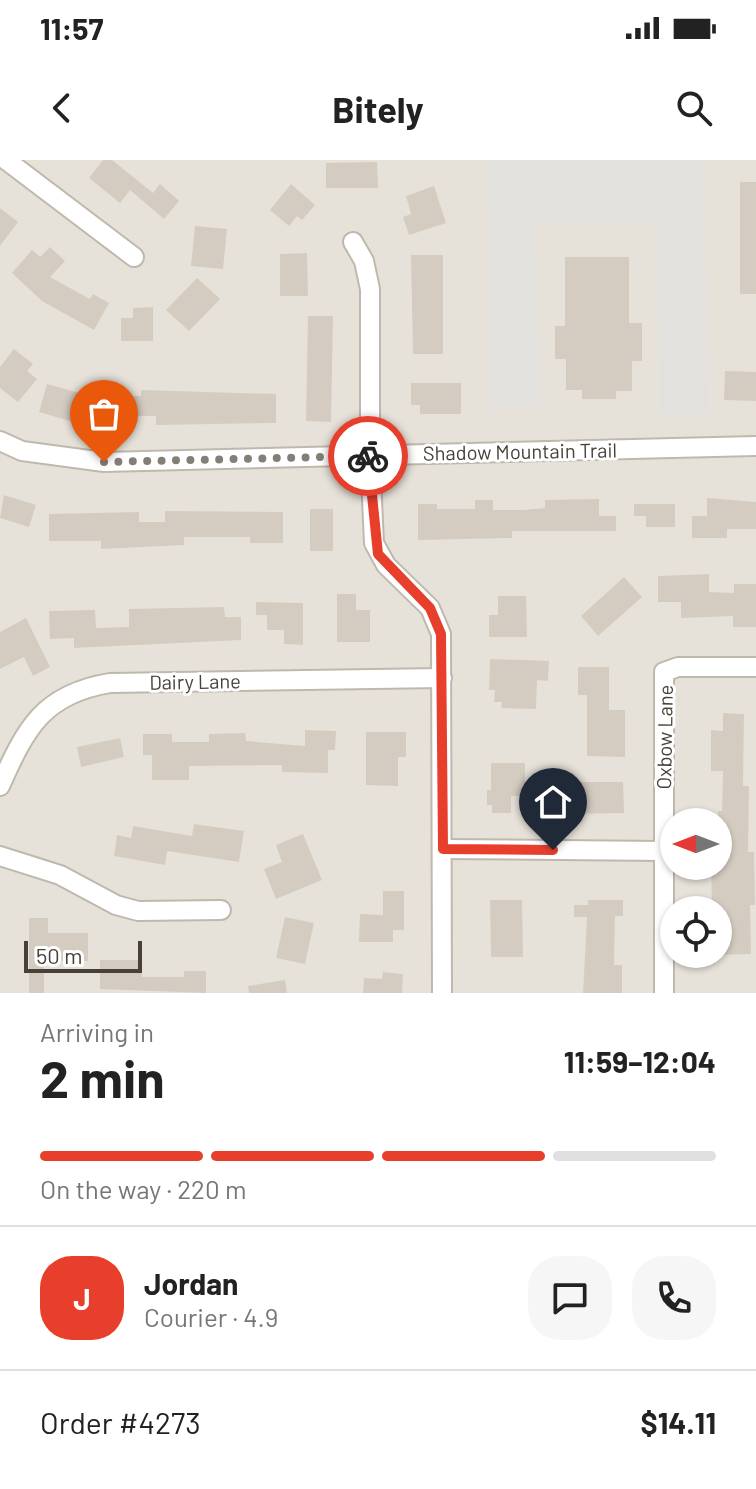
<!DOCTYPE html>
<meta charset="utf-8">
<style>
:root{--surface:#fff;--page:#f6f6f6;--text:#222;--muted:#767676;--line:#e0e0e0;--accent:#e83f2d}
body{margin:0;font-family:Barlow,sans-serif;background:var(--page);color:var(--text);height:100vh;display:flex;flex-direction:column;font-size:30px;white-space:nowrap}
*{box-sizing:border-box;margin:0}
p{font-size:26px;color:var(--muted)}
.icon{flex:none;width:44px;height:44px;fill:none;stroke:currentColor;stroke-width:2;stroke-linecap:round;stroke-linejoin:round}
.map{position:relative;height:833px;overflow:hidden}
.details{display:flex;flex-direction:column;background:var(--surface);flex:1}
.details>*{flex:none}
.needle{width:52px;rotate:270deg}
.tools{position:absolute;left:660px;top:648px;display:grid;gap:16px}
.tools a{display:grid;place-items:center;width:72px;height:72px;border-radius:50%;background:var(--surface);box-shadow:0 2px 6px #0004;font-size:40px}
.scale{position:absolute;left:24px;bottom:20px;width:118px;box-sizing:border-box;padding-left:8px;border:4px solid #474139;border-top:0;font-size:22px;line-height:28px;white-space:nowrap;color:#474139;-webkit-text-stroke:6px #fff;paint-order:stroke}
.pin{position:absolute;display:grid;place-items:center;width:68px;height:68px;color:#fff;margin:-82px -34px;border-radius:50% 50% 50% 0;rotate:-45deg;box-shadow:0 0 8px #0007}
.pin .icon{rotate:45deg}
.courier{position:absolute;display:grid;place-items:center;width:80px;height:80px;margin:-40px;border:6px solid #e83f2d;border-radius:50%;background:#fff;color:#222;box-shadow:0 2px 10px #0007}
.overview em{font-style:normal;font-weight:700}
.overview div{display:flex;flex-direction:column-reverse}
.overview{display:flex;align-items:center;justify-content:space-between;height:136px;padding:0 40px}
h1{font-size:52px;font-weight:700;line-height:60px}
.bar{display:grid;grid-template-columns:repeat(4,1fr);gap:12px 8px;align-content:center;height:96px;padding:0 40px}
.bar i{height:10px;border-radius:6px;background:var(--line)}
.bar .active{background:var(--accent)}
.bar p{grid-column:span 4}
.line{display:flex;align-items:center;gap:20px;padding:0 40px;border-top:2px solid var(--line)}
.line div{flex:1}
.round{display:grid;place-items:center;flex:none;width:84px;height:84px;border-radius:32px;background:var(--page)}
.status{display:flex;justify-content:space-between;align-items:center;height:56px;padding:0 40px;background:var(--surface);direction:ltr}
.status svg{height:22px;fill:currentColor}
header{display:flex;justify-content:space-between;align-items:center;height:104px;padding:0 40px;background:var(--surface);font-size:36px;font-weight:700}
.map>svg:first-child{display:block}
.residential{fill:#e7e2d9;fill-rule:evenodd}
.parking{fill:#e3e1de}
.building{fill:#d5ccc1}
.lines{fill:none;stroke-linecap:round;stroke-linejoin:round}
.street-casing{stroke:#bfb8ad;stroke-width:22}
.street{stroke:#fff;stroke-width:18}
.done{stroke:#847e77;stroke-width:8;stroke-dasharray:0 14.4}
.route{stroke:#e83f2d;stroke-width:10}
.labels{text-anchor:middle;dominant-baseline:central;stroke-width:6;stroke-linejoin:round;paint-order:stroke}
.street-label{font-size:20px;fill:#474139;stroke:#fff}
</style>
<div class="status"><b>11:57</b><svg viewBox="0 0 49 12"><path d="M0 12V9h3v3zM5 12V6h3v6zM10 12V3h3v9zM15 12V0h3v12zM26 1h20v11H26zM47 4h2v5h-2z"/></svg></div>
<header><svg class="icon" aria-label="back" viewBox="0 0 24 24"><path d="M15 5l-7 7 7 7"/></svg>Bitely<svg class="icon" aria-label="search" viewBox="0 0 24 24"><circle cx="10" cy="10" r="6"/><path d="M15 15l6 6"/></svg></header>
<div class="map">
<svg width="756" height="833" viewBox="0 0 756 833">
<rect width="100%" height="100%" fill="#f4f0ea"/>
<path class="residential" d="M0,0h756v833h-756zM674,662h44v44h-44zM674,750h44v44h-44z"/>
<path class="parking" d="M486,0h220l2,254 -48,1 -2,-192 -121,1 2,184 -51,1z"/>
<g class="building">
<path d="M103,0h9l41,33 7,-9 19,17 -15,18 -34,-29 -10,13 -31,-25z"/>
<path d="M377,2l1,26h-52v-25z"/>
<rect x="740" y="22" width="16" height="112"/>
<path d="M291,24l24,21 -13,15 -5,-4 -8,10 -19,-16z"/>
<path d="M434,26l12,37 -37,12 -6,-18 8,-3 -5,-18z"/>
<path d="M0,48l18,14 -18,24z"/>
<path d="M195,66l32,3 -4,40 -32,-3z"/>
<path d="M50,87l15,14 -15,16 40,22 3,-5 16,9 -15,27 -52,-29 -30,-28 20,-23 8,7z"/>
<path d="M307,93l1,43h-28v-42z"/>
<path d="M411,95h32v99h-30z"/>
<path d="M565,97h64v66h13v38h-10v30h-16v8h-34v-9h-16v-31h-11v-33h10z"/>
<path d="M197,118l23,21 -31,32 -23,-21z"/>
<path d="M153,147v34h-32v-23h12v-10z"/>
<path d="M308,156h25l-2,106 -25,-1z"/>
<path d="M14,189l19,15 -6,7 10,8 -19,23 -18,-14v-21z"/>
<path d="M725,211l31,1v29l-32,-1z"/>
<path d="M411,223h50v31h-41v-9h-9z"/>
<path d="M47,224l43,12h51v-6l135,4v29l-120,2v-9h-28v10h-41l-48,-14z"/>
<path d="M4,335l32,10 -7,22 -29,-9z"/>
<path d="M707,338l49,4v27h-29v9h-35v-22h15z"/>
<path d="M599,339v17h17v15h-104v7l-94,2v-36h19v5h38v-9h18v10h29l23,-2v-8z"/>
<path d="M634,344h41v23h-29v-11h-12z"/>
<rect x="310" y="349" width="23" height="42"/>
<path d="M165,351l118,1v31h-33v-6h-66v8l-83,4v-8h-52v-27l90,-2v10h26z"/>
<path d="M709,414v18l25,1v-9h22v43h-23v-11l-52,2v-16h-23v-26z"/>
<path d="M624,417l18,20 -44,39 -17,-20z"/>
<path d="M337,434h19v16h14v32h-33z"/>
<path d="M498,436h28l1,41h-38v-22h9z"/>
<path d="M256,442l47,1v42l-19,-1v-14h-17v-15h-11z"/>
<path d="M224,447l1,10h16v23l-167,8v-10l-24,1 -1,-28 46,-1 1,18 33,-1v-18z"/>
<path d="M26,458l24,49 -17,9 -9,-19 -24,12v-37z"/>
<path d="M490,499l59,2 -1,20 -11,-1 -1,29 -35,-1 1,-6h-8l1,-12h-6z"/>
<path d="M578,507h31v43h16v47l-38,-1v-61h-9z"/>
<path d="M723,553l21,1 -1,72h6l-1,66h6l1,53h-5l1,49 -33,1v-49h-6l-1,-40h7v-55h4l1,-40h-12v-41l12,1z"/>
<path d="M305,570l31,1 -1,19h-7v23l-46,-1v-7l-93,1v14h-37v-25h-9v-21h29v8h37v-8l36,-1 1,8 59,5z"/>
<path d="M366,572h40v25h-8v29l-32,-1z"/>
<path d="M120,578l4,19 -43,10 -4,-20z"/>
<path d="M491,603h34v33h-14v17h-19v-8h-5v-15h4z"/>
<path d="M564,622h59l1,31 -60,1z"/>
<path d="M194,664l50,7 -5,31 -72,-11 -2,14 -51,-9 3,-21 14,3 2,-12 59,10z"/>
<path d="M303,674l19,46 -46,19 -12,-30 18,-7 -6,-17z"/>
<path d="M383,731h21v39h-11v12h-34l1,-28 23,1z"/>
<path d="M490,740h32l1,57h-32z"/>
<path d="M588,740h35v16h-8l-1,49h8v28h-39l4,-76h-13v-12h14z"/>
<path d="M285,757l29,6 -9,41 -29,-6z"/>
<path d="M29,758h19v15h40v28h-44v32h-15z"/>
<path d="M100,800h42v17h42v-6h22v22l-106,-4z"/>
<path d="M383,812l20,2 -1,19h-39l1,-15 18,1z"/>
<path d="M285,820l2,13h-38l-1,-7z"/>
</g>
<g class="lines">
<g class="street-casing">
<g id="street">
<path d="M6,0l128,97"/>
<path d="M353,82l11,19 6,28v167l4,87 12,22 44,43 11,26 1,359"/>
<path d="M0,281l22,10 82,11 652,-16"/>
<path d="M0,626c26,-58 43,-92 110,-103l332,-5"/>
<path d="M443,689l219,2"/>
<path d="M0,696l60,19 56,30 22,6 83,-1"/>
<path d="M664,833v-321l14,-5h78"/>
</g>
</g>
<use href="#street" class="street"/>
</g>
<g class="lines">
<path class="done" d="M104,302l264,-6"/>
<path class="route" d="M368,296l10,98 52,54 11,26 2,215 110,1"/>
</g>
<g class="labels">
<g class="street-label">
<text transform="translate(520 291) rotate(-1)">Shadow Mountain Trail</text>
<text transform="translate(195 521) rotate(-1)">Dairy Lane</text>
<text transform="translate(664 577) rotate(-89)">Oxbow Lane</text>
</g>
</g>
</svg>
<div class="tools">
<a><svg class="needle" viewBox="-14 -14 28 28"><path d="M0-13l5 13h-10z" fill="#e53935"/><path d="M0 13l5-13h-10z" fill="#767676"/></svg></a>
<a><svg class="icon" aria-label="locate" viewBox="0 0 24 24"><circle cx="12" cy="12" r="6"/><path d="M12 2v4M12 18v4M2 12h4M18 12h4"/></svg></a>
</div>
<div class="scale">50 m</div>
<div class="pin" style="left:104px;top:302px;background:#ea580c"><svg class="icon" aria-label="bag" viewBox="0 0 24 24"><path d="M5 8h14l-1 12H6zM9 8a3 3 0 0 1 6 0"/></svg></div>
<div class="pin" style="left:553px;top:690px;background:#1f2937"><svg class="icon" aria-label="home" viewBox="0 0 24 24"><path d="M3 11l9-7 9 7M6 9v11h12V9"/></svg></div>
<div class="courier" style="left:368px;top:296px"><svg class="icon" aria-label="bike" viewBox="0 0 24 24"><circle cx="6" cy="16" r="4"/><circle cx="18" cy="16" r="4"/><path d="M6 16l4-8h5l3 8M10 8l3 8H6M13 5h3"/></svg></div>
</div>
<section class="details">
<div class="overview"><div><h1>2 min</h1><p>Arriving in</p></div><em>11:59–12:04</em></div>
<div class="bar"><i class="active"></i><i class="active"></i><i class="active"></i><i></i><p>On the way · 220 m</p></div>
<div class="line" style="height:144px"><b class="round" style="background:var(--accent);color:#fff">J</b><div><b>Jordan</b><p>Courier · 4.9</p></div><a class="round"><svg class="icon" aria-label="chat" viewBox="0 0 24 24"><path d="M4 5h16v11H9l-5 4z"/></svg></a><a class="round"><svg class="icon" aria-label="phone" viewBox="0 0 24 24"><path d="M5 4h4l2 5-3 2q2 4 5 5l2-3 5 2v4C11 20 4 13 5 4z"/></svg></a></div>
<div class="line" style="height:104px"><div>Order #4273</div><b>$14.11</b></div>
</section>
